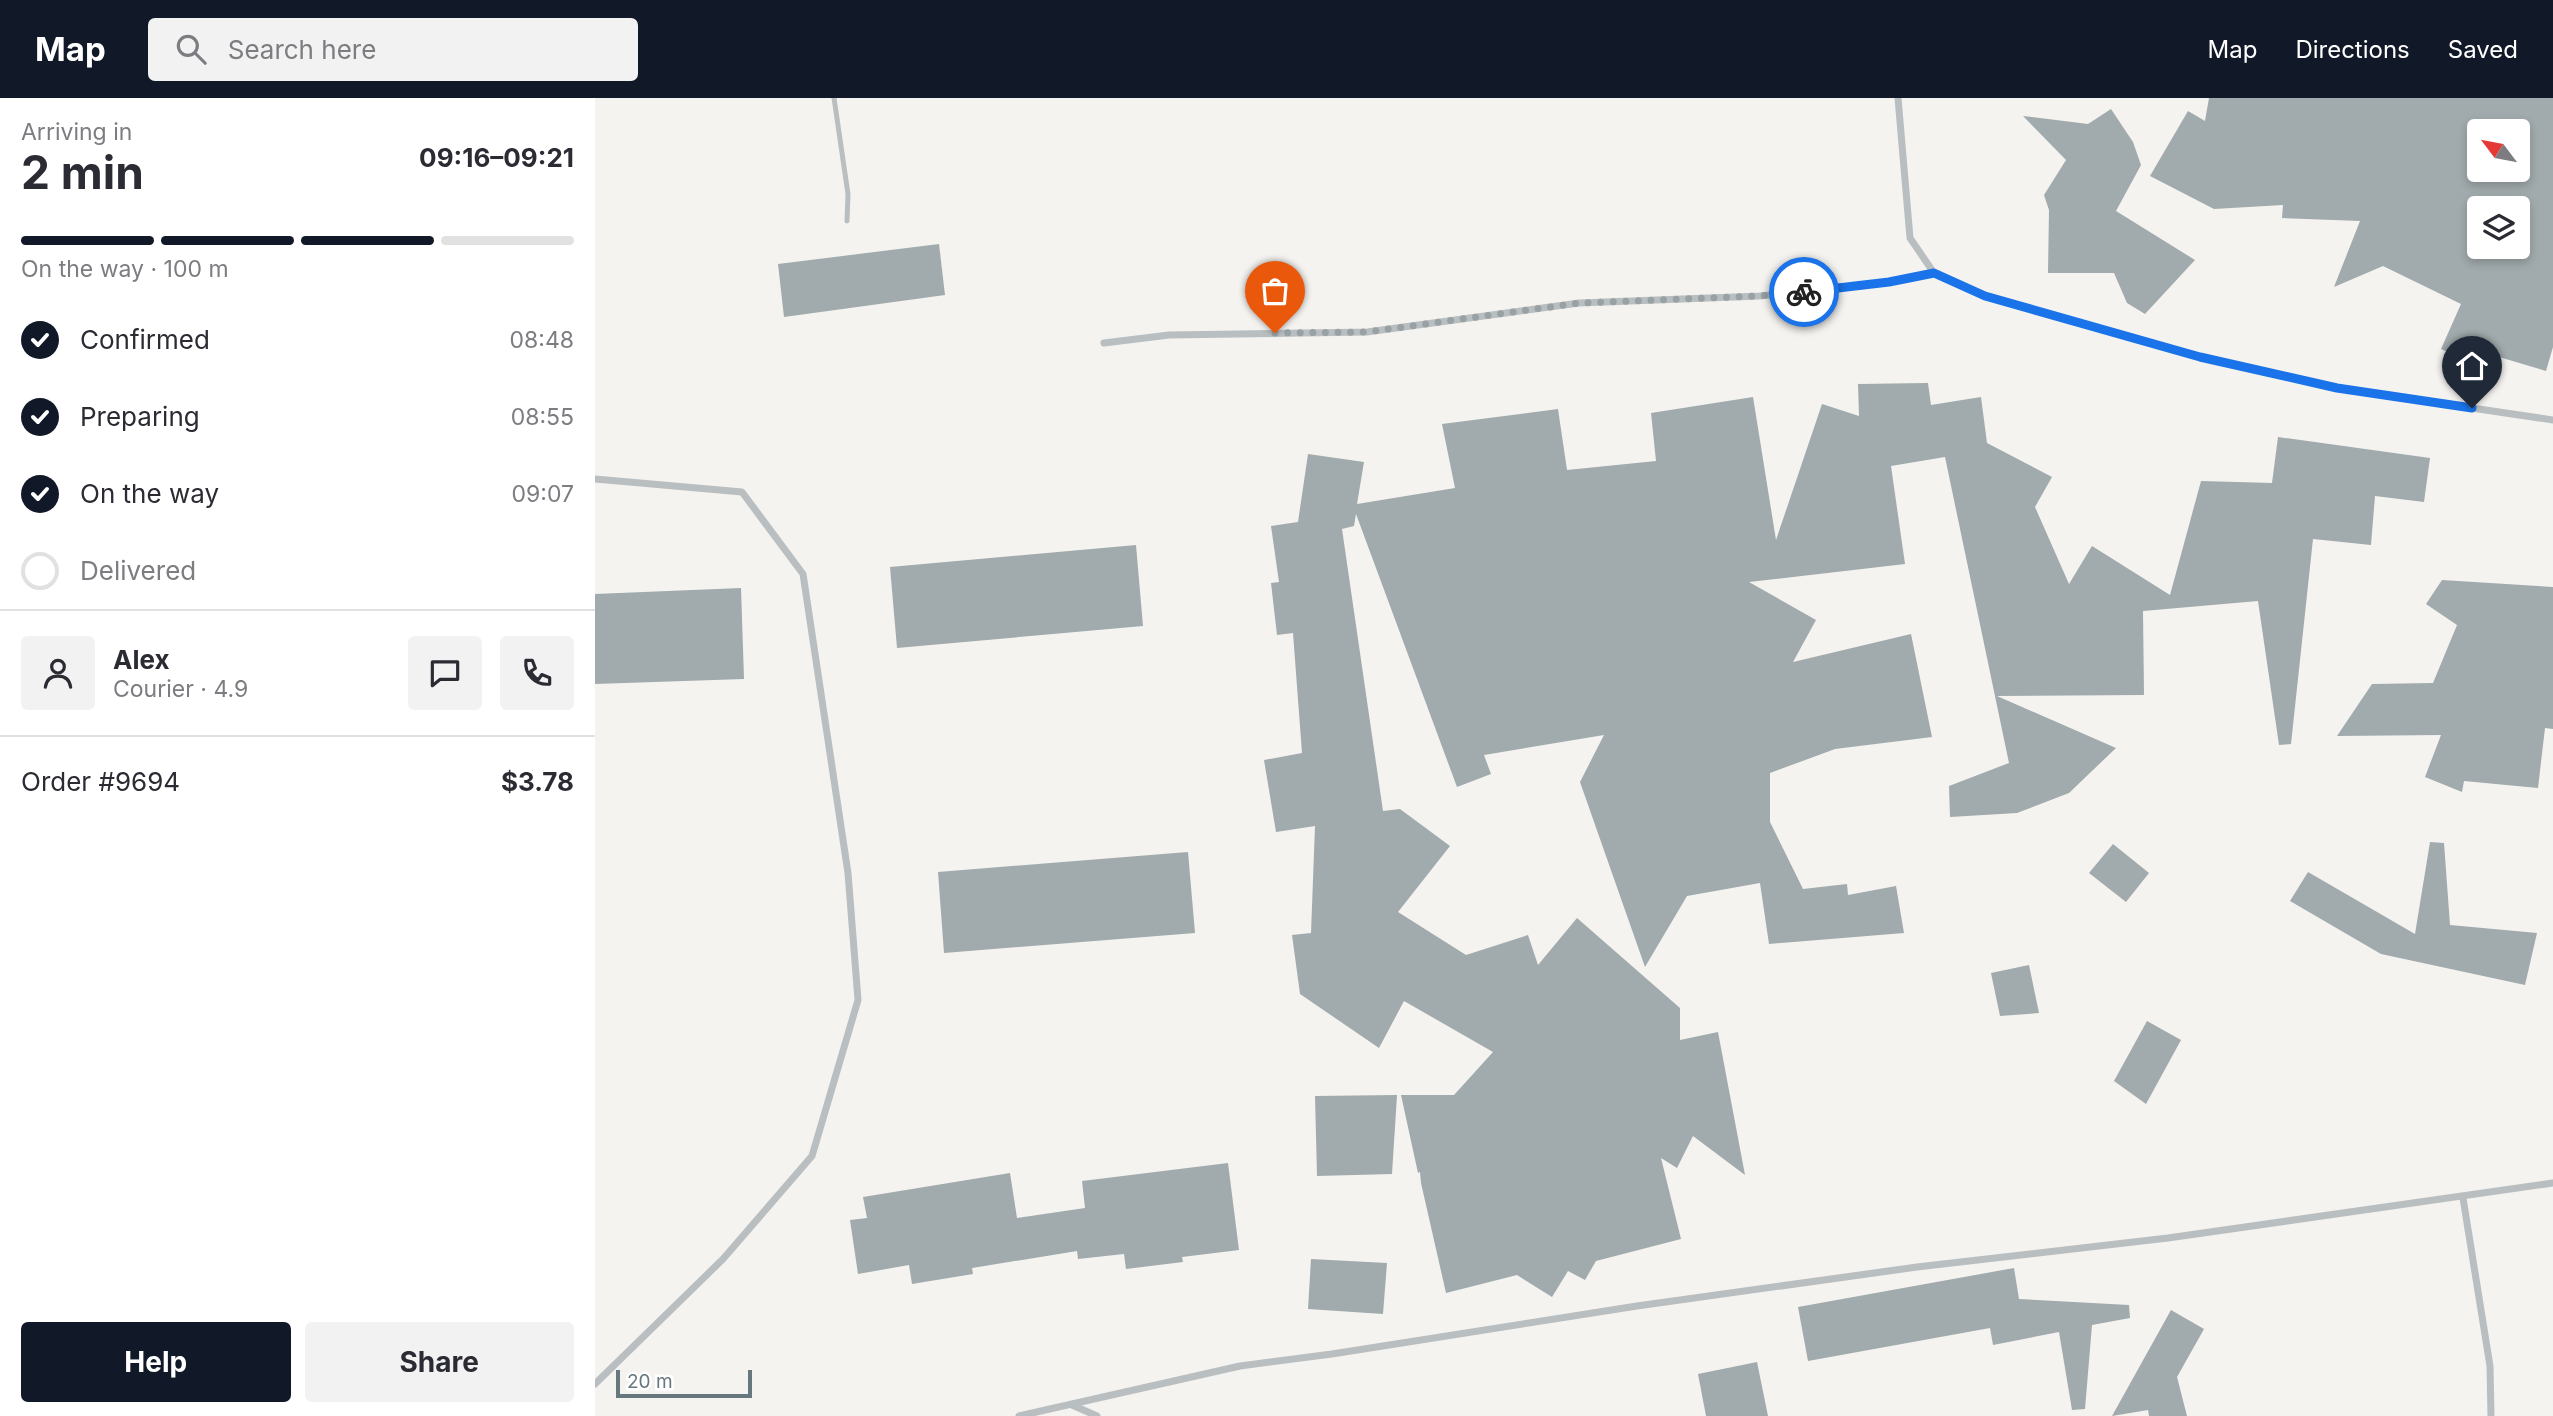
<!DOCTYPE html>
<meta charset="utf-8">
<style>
:root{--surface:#fff;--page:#f2f2f3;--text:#2b2b33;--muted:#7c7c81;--line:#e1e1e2;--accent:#111827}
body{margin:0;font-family:Inter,sans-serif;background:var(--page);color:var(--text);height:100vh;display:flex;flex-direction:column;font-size:26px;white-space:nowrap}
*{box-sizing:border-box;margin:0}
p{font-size:23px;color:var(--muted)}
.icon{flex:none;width:38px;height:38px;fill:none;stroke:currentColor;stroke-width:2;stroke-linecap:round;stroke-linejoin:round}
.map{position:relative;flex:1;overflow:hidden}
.details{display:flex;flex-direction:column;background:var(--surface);width:595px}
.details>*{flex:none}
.needle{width:46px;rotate:302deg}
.tools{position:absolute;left:1872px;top:21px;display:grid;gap:14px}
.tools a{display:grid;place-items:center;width:63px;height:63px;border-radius:7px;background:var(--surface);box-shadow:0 4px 10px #0003;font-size:35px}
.scale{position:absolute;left:21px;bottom:18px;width:136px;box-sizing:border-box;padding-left:7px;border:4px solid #66777d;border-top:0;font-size:19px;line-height:24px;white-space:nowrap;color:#66777d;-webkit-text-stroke:5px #fff;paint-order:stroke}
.pin{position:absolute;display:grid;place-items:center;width:60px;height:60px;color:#fff;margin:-72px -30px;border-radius:50% 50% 50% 0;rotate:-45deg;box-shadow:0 0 7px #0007}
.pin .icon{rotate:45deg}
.courier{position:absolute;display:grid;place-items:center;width:70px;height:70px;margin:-35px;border:5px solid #1a73e8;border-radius:50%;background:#fff;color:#222;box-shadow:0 2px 9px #0007}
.summary em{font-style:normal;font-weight:700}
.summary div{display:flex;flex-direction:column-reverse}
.summary{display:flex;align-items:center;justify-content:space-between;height:119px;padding:0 21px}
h1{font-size:46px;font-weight:700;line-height:52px}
.bar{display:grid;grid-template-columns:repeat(4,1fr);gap:10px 7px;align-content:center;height:84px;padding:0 21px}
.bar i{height:9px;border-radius:5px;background:var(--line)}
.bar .on{background:var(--accent)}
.bar p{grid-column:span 4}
.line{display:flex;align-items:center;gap:18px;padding:0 21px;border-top:2px solid var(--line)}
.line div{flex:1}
.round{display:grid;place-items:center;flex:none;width:74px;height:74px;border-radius:7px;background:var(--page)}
ol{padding:0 21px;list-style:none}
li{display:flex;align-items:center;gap:21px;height:77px}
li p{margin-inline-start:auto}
li .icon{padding:7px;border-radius:50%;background:var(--accent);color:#fff;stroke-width:4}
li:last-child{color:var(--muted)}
li i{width:38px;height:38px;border:4px solid var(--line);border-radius:50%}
.primary-button{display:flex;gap:14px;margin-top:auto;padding:14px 21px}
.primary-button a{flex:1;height:80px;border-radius:7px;background:var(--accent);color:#fff;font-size:28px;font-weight:700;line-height:80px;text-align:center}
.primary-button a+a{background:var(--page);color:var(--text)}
header{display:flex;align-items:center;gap:42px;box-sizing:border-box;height:98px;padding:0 35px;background:var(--accent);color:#fff}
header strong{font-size:33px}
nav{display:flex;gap:38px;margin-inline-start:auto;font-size:24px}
.search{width:490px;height:63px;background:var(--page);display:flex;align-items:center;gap:18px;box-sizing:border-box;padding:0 24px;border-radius:7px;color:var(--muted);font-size:26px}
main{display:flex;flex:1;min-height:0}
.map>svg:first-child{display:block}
.building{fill:#a1aaac;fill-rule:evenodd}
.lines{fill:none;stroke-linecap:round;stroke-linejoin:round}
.service{stroke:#b9bec0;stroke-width:5}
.minor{stroke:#b9bec0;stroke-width:7}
.done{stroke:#98a2a5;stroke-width:7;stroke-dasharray:0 12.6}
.route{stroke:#1a73e8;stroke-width:9}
</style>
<header>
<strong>Map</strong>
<div class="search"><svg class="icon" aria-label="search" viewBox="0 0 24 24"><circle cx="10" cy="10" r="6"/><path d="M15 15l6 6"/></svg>Search here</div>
<nav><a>Map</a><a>Directions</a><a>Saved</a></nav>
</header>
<main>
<section class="details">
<div class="summary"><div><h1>2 min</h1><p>Arriving in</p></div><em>09:16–09:21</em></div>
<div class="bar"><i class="on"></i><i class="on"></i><i class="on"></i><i></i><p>On the way · 100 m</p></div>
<ol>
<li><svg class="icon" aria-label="check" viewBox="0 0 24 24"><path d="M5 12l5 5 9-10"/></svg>Confirmed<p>08:48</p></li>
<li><svg class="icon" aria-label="check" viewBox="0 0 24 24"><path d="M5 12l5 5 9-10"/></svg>Preparing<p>08:55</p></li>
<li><svg class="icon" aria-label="check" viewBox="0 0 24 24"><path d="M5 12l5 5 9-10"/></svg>On the way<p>09:07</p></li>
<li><i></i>Delivered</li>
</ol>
<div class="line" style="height:126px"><a class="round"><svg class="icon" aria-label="person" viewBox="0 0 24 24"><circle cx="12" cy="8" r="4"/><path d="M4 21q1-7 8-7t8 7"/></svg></a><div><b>Alex</b><p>Courier · 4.9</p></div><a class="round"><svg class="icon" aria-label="chat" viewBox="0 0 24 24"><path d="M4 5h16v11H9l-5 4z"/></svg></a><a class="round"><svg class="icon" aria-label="phone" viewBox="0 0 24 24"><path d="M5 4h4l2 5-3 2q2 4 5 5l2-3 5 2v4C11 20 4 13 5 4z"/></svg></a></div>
<div class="line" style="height:91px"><div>Order #9694</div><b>$3.78</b></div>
<div class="primary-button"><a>Help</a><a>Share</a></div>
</section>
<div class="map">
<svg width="1958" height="1318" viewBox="0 0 1958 1318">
<rect width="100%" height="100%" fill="#f4f3f0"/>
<g class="building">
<path d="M1614,0h344v249l-7,24 -57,-17 -7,14 -41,-19 20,-45 -78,-38 -49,21 26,-66 -78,-3 1,-13 -69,4 -64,-33 38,-65 17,10zM1885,33h38v39h-38zM1885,110h38v39h-38z"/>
<path d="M1516,11l22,33 8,23 -25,46 79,49 -50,54 -18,-11 -13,-30h-66l1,-63 -5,-15 22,-35 -43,-44 65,8z"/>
<path d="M344,146l6,51 -161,22 -6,-53z"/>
<path d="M1333,285l3,22 50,-8 6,46 65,34 -17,30 34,77 23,-38 78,49 31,-114 71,2 6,-46 152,21 -6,44 -49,-6 -4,49 -58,-6 -22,205 -12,1 -21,-144 -115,10 1,84 -147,1 119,52 -47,45 -52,20 -67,4 -1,-31 60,-23 -64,-306 -54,9 14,98 -156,18 67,38 -23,42 118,-28 21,103 -97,12 -65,24v49l33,67 44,-5 1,11 48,-9 8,47 -135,11 -9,-61 -73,13 -42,71 -65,-185 24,-47 -120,20 7,19 -34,13 -101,-273 -2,12 -12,3 41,282 17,-2 50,37 -52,66 68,43 62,-20 10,30 39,-47 103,90v32l38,-8 27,143 -52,-39 -16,32 -16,-10 20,81 -85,22 -11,19 -17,-9 -16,26 -35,-22 -71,18 -25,-110 -1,-11 -2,1 -17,-78h53l39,-43 -89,-51 -25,47 -79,-54 -8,-59 19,-2 4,-107 -39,6 -12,-72 38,-7 -9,-120 -16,2 -6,-52 8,-1 -8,-56 27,-4 10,-68 56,8 -7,42 98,-16 -13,-64 116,-15 9,61 89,-9 -5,-48 102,-16 23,143 46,-136 37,12 -1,-32z"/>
<path d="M541,447l7,81 -246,22 -7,-81z"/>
<path d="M1847,482l111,7v142l-8,-1 -7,60 -74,-7 -2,11 -37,-15 16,-42 -104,1 35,-52 61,-1 24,-58 -31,-21z"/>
<path d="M146,490l3,91 -149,5v-90z"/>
<path d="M1835,744l14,1 6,82 87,8 -12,52 -144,-31 -91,-53 18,-29 107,62z"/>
<path d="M1518,746l36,29 -23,29 -37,-29z"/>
<path d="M593,754l7,81 -251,20 -6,-81z"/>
<path d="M1434,867l10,48 -39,3 -9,-43z"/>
<path d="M1552,923l34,19 -35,64 -32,-23z"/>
<path d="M802,997l-5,79 -75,2 -2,-80z"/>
<path d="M633,1065l11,87 -57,7 1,5 -57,7 -2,-15 -46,5 -1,-8 -105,17 1,6 -61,10 -3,-19 -51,9 -8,-54 17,-2 -4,-21 147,-24 7,45 68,-10 -3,-27z"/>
<path d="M716,1161l76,4 -4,51 -75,-5z"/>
<path d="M1419,1170l5,31 110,6 1,13 -38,7 -7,84 -13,1 -13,-78 -66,13 -3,-17 -182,33 -10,-54z"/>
<path d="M1576,1212l33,19 -27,48 10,39h-38l-1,-6 -36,6z"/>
<path d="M1162,1264l11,54h-62l-8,-42z"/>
</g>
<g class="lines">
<path class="service" d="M239,0l14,96 -1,27"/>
<g class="minor">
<path d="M1303,0l12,140 24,35 51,23 215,61 137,31 216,32"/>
<path d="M509,245l65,-8 198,-3 212,-29 181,-7 129,-14 45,-9"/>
<path d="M0,381l147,13 61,82 45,299 10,127 -46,156 -89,103 -128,125"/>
<path d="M1868,1100l27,168 1,50"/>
<path d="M477,1307l25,11"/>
<path d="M424,1318l221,-50 92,-12 305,-48 280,-39 251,-29 385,-55"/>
</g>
</g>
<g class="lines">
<path class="done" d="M680,235l92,-1 212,-29 180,-7 45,-4"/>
<path class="route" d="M1209,194l85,-10 45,-9 51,23 215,61 137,31 135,20"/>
</g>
</svg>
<div class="tools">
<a><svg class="needle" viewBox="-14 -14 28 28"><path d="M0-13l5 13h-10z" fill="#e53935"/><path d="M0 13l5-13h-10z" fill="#7c7c81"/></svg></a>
<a><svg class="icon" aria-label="layers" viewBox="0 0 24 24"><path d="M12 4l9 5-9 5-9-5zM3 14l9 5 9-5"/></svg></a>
</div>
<div class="scale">20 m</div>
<div class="pin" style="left:680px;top:235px;background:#ea580c"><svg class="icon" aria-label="bag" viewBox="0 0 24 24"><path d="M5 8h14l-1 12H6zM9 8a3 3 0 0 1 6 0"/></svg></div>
<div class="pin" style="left:1877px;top:310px;background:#1f2937"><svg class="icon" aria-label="home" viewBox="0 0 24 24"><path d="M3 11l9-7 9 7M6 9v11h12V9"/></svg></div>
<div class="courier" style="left:1209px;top:194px"><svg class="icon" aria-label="bike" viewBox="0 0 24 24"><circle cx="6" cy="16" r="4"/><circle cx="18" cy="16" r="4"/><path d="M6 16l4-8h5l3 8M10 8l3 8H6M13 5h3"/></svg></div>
</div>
</main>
